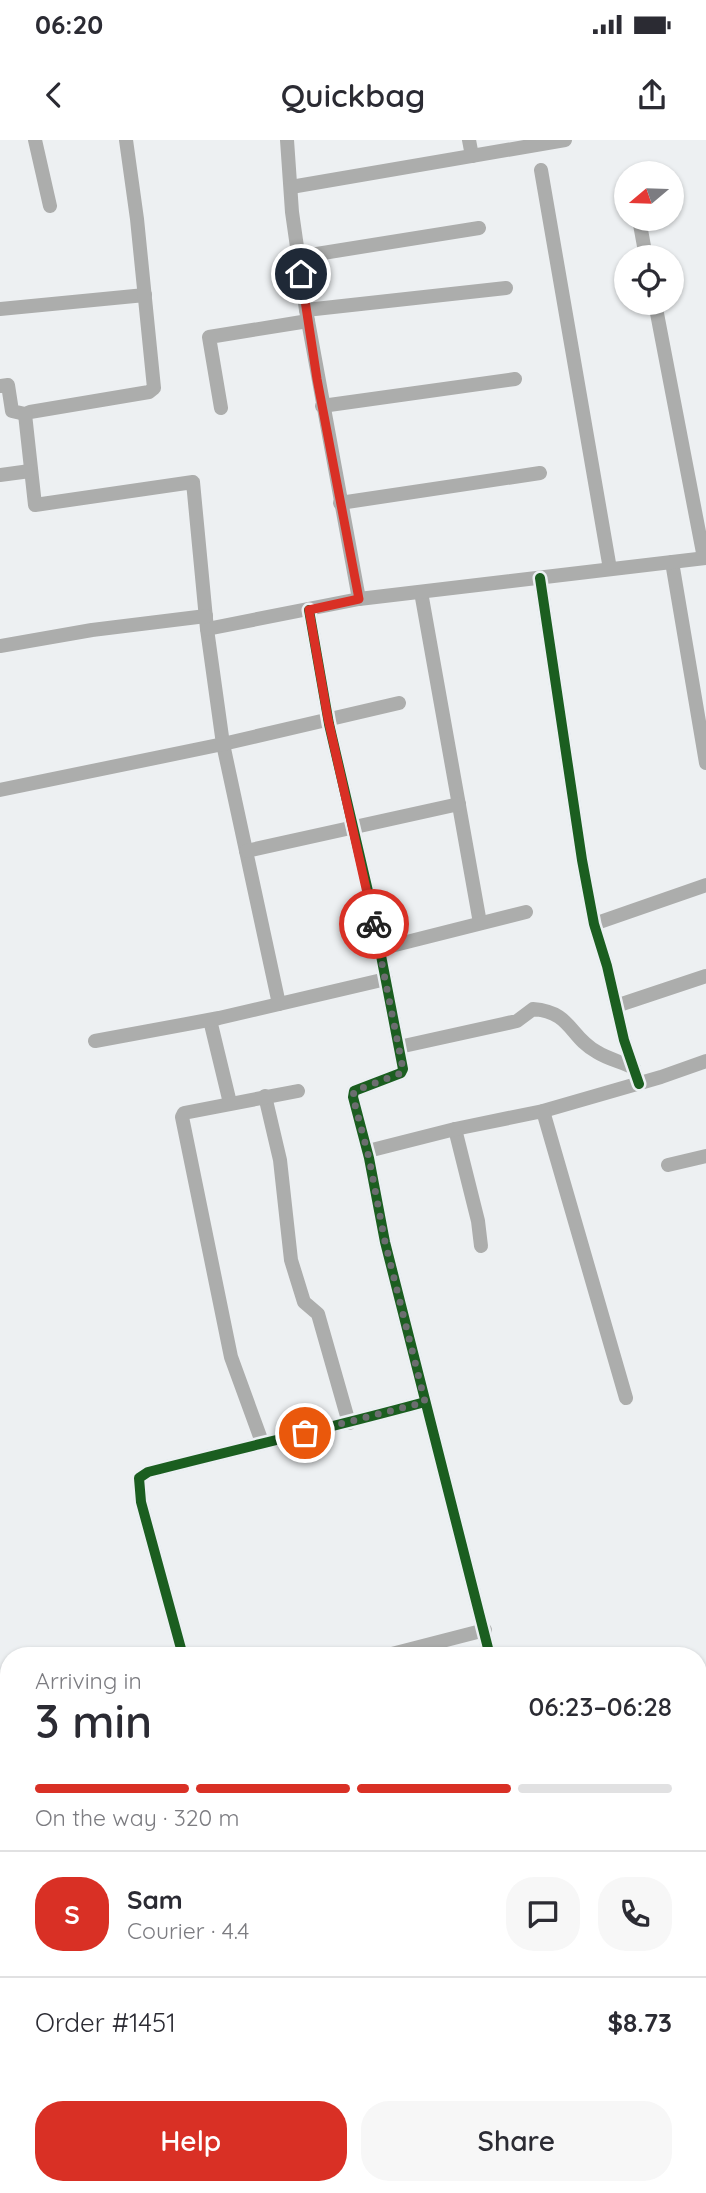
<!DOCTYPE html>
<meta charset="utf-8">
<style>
:root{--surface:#fff;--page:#f7f7f7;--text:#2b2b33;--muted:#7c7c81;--line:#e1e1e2;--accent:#d93025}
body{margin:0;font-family:Quicksand,sans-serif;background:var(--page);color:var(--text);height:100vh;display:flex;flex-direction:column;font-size:26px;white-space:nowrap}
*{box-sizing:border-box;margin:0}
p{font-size:23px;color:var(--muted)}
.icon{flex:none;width:38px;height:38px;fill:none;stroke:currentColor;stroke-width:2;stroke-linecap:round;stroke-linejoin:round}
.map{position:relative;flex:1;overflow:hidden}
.panel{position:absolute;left:0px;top:1507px;width:707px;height:548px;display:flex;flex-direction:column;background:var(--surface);border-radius:28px 28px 0 0;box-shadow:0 2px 5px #0004}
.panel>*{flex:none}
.needle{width:46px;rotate:251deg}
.fabs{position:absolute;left:614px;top:21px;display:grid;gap:14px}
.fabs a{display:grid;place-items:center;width:70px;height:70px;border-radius:50%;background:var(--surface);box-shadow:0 2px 5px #0004;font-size:35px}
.pin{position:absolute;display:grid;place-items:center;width:60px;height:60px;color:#fff;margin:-30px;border:4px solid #fff;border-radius:50%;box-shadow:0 2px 7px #0007}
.courier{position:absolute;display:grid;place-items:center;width:70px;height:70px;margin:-35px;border:5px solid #d93025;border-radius:50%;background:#fff;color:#222;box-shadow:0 2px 9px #0007}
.summary em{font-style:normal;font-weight:600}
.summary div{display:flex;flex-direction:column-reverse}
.summary{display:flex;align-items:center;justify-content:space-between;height:119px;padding:0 35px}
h1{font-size:46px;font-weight:600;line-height:52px}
.bar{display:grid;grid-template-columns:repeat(4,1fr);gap:10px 7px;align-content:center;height:84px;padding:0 35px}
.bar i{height:9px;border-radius:5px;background:var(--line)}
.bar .active{background:var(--accent)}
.bar p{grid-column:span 4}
.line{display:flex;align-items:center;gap:18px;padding:0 35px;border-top:2px solid var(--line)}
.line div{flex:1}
.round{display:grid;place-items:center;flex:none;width:74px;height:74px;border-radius:28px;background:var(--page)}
.action{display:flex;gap:14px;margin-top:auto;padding:14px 35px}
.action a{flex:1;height:80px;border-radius:28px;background:var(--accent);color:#fff;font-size:28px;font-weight:600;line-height:80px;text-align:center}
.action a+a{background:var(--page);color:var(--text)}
.status{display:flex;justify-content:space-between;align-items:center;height:49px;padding:0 35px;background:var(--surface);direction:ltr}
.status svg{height:19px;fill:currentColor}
header{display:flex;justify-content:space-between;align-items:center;height:91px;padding:0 35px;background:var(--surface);font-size:32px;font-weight:600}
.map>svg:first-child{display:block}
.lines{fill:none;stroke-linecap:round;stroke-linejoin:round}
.street{stroke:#acadac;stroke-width:14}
.cycleway-casing{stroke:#ecf0f3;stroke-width:15}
.cycleway{stroke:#1b5e20;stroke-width:10}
.done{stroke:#6b6d6f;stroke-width:7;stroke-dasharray:0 12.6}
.route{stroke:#d93025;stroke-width:9}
</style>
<div class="status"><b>06:20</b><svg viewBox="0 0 49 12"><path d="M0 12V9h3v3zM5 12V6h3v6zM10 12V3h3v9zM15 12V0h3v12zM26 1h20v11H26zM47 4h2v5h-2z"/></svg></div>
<header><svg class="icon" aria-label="back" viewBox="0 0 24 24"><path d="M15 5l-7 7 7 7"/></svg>Quickbag<svg class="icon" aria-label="share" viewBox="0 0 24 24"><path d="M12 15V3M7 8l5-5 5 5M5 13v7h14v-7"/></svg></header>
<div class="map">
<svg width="706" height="2053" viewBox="0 0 706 2053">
<rect width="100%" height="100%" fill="#edf0f2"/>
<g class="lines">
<g class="street">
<path d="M35,0l15,66"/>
<path d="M287,0l5,72 14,98 53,289"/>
<path d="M469,0l3,16"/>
<path d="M541,30l69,399"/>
<path d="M291,47l274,-47"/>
<path d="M639,79l7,38"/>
<path d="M298,117l181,-29"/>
<path d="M655,163l49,255"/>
<path d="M0,169l145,-14"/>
<path d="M306,170l200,-22"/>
<path d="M0,246l8,-1 4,26 13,3 5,-2 119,-20 5,-4 -17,-169 -11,-79"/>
<path d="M322,266l193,-27"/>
<path d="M221,268l-12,-71 99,-16"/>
<path d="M25,274l10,91 158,-23 14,147 16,115 56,260"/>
<path d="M0,335l30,-4"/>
<path d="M340,363l200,-30"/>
<path d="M672,422l34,201"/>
<path d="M540,438l42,282 12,64 13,42 17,74 15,44"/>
<path d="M421,452l59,331"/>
<path d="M309,470l20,114 42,180 32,165 -2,4 -47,18 -1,6 16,61 16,84 105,414"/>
<path d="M207,489l152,-30 347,-41"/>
<path d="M0,506l92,-16 114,-14"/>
<path d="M0,650l223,-46 176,-41"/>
<path d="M246,711l213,-47"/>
<path d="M594,784l112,-39"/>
<path d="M379,809l147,-37"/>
<path d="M616,866l90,-30"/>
<path d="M210,880l20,83"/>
<path d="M95,901l124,-23 167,-39"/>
<path d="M399,907l118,-26 16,-12c39,3 36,28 64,43 11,7 25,10 37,16"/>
<path d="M265,956l15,64 11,100 13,42 14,12 31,109"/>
<path d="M543,971l118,-34 45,-16"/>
<path d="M455,989l23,92 3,25"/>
<path d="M368,1011l87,-22 88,-18 83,287"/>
<path d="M668,1025l38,-9"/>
<path d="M262,1302l-31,-85 -49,-240 2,-4 114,-22"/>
<path d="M183,1516l-42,-154 -2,-24 9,-6c93,-24 186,-45 277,-70"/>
<path d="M384,1516l101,-26"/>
<path d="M698,1582l8,-3"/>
<path d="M0,1748l9,-2"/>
<path d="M698,1893l8,1"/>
<path d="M0,1964l9,-1"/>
<path d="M131,2053l3,-7"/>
</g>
<g class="cycleway-casing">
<g id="cycleway">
<path d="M540,438l42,282 12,64 13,42 17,74 15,44"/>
<path d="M309,470l20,114 42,180 32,165 -2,4 -47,18 -1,6 16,61 16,84 105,414"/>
<path d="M183,1516l-42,-154 -2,-24 9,-6c93,-24 186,-45 277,-70"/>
</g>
</g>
<use href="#cycleway" class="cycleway"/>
</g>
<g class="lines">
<path class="done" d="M305,1293l120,-31 -40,-160 -16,-84 -16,-61 1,-6 47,-18 2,-4 -29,-145"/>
<path class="route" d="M301,134l16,105 42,220 -50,11 19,109 46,205"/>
</g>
</svg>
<div class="fabs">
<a><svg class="needle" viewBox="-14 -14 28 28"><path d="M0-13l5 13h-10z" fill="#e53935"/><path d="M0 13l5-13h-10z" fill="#7c7c81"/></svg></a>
<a><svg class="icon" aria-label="locate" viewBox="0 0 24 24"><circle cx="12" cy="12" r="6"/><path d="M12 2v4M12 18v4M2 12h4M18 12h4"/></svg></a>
</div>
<div class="pin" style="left:305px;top:1293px;background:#ea580c"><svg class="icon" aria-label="bag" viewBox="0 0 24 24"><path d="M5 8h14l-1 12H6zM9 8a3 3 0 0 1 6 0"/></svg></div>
<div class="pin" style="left:301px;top:134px;background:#1f2937"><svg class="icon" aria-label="home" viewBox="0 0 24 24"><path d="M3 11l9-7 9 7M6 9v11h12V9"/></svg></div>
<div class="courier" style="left:374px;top:784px"><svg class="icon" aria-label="bike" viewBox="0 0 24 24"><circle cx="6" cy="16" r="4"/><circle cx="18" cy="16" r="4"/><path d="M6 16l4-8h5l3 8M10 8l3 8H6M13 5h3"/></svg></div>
<section class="panel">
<div class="summary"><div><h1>3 min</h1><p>Arriving in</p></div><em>06:23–06:28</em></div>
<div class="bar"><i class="active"></i><i class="active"></i><i class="active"></i><i></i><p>On the way · 320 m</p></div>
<div class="line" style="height:126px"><b class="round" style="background:var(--accent);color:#fff">S</b><div><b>Sam</b><p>Courier · 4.4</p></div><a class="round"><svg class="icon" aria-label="chat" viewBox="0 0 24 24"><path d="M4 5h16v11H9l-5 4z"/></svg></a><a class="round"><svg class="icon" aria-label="phone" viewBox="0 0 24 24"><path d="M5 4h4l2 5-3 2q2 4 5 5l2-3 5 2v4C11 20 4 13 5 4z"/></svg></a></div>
<div class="line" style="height:91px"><div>Order #1451</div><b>$8.73</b></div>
<div class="action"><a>Help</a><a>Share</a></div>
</section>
</div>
